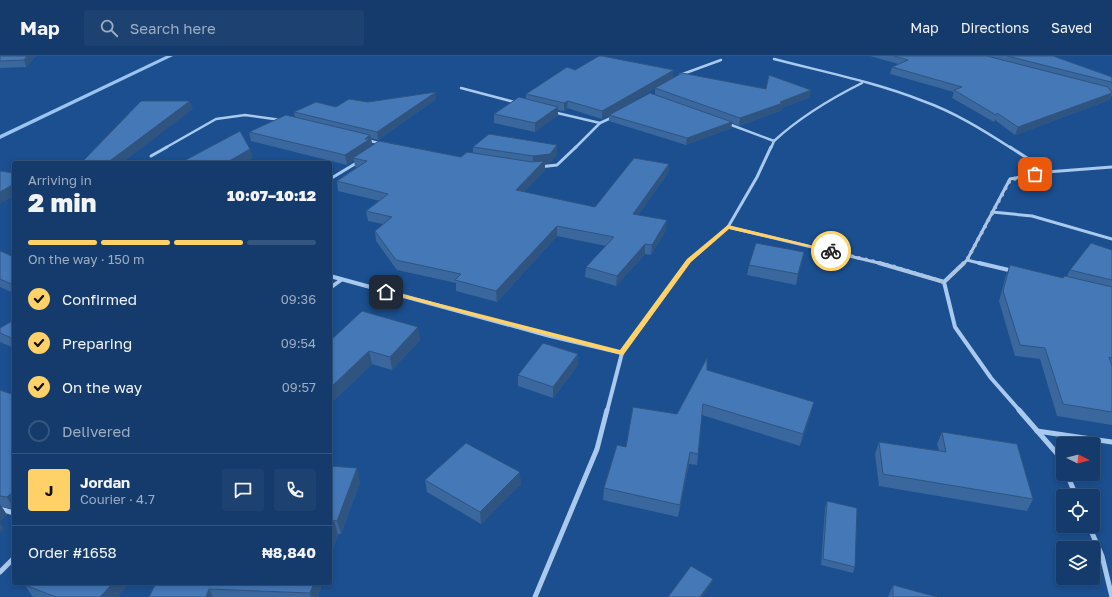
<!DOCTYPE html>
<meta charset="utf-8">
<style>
:root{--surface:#143b6b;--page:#1d4271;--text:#f1f3f6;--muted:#9dadc1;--line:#33557e;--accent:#ffd166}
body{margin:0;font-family:"Golos Text",sans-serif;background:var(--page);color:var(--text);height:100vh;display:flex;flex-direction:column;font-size:15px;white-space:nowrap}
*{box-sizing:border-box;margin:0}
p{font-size:13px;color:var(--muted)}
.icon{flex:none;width:22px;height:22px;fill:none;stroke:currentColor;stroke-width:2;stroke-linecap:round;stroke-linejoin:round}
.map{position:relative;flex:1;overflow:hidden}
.details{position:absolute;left:12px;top:105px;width:320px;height:424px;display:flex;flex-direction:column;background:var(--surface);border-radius:4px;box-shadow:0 2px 6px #0003,0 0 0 1px var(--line)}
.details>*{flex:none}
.needle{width:26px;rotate:96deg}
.tools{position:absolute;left:1056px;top:381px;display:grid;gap:8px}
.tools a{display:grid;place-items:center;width:44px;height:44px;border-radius:4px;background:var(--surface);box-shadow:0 2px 6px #0003,0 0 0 1px var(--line);font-size:20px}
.pin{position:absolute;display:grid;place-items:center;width:34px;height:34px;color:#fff;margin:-17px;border-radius:8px;box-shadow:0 2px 6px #0006}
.courier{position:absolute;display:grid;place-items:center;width:40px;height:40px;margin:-20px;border:3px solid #ffd166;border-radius:50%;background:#fff;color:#222;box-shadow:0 1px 5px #0007}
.overview em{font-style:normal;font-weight:800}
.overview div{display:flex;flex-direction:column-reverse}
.overview{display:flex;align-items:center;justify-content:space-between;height:68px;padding:0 16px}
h1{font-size:26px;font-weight:800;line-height:30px}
.bar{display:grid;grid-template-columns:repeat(4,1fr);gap:6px 4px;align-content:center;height:48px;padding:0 16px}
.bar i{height:5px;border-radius:3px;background:var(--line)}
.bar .on{background:var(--accent)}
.bar p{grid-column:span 4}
.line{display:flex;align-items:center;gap:10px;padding:0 16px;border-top:1px solid var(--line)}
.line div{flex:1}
.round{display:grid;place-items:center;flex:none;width:42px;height:42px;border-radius:4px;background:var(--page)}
ol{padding:0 16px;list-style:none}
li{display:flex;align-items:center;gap:12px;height:44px}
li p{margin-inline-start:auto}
li .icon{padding:4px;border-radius:50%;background:var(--accent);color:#111;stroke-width:4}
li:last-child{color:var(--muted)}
li i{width:22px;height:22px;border:2px solid var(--line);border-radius:50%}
header{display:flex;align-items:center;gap:24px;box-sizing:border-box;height:56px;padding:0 20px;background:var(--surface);border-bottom:1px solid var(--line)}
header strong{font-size:19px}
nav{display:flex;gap:22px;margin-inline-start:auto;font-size:14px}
.search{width:280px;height:36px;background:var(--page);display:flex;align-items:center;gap:10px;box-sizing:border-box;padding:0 14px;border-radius:4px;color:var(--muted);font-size:15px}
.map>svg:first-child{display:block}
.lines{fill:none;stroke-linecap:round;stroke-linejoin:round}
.stream{fill:#9cc4f0;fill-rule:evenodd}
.minor-far3{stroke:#a9c9ee;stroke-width:2.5}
.minor-far2{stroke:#a9c9ee;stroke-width:3}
.minor-far1{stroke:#a9c9ee;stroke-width:4}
.minor{stroke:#a9c9ee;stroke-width:5}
.wall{fill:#3a679d}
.shaded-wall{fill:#305480}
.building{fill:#4478b7;stroke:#305480}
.route{fill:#ffd166}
.done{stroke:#afc1d8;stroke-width:4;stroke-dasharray:0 7.2}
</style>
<header>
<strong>Map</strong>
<div class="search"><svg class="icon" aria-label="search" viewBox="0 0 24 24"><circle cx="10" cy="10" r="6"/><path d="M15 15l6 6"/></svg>Search here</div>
<nav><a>Map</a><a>Directions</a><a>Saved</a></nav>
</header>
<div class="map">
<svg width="1112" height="541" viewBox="0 0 1112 541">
<rect width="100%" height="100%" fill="#1b4f8f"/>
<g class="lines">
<path class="stream" d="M166,0h7l-173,83v-4z"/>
<g class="minor-far3">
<path d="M774,3c50,13 101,23 149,42 31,11 60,29 88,47"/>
<path d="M680,19l41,-15"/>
<path d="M461,32l57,15"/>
<path d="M553,56l47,11"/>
<path d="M726,67l48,18 -3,7"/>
<path d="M367,84l15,4"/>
<path d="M774,85c26,-24 56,-42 88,-58"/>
<path d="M165,92l51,-29 29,-4 36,5"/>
<path d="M575,92l25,-25 13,-6"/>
</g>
<g class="minor-far2">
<path d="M1010,91l37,24"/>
<path d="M151,100l16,-9"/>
<path d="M539,111l18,-2 19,-18"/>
<path d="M330,123l28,-17"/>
<path d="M992,156l40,4 80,23"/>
<path d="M728,171l155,37"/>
<path d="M967,204l16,4"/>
<path d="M686,208l42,-37 29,-50 14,-30"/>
<path d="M963,208l4,-4 43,-81 37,-7 65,-5"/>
</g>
<g class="minor-far1">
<path d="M879,207l65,19"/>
<path d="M964,207l-20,19 11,45 36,51 29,33"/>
<path d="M979,207l34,8"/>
<path d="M330,220l220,60 72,17"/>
<path d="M330,232l11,-8"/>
<path d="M607,355l15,-58 65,-90"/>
</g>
<g class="minor">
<path d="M1019,354l41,47 3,8"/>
<path d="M1037,375l75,11"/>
<path d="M1067,418l9,22"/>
<path d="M0,453l14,4"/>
<path d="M1089,470l13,30 10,41"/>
<path d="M0,516l14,-14"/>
<path d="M535,541l62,-148 10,-39"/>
</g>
</g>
<g class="wall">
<path d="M0,0h36l-10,11 -26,1z"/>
<path d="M870,0h183l59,21v18l-3,5 -94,35 -20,-15 -1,2 -42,-24 2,-6 -64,-18 2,-7 6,-3z"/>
<path d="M575,14l98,8 -71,41 -35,-11 -3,3 -6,-1v5l-23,17 -41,-9v-9l32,-15v-5z"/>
<path d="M655,32l111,1 44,8 -28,11v2l-43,16 -7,-3 -1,5 -45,17 -77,-24v-6l46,-20z"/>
<path d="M436,36v7l-58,41 -7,-2 1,6 -1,1v1l90,11 12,-4v-6l84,7 -7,9 -5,1v6l-21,22 71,15 74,-43 -1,9 -30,42 28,15 -15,25 -6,-1 -29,32 -31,-9 1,-10 20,-21 -49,-10 -60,66 -41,-11v-8l-59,-13 -21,-29 -1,-10 8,-7 -15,-3 -2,-10 14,-10 -42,-10 -1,-10 20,-14h-2l-1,-7 -7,5 -96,-24 -2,-9 46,-15 -1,-5 74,-10z"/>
<path d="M1112,194v175l-55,-9 -17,-57 -25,-3 -16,-55 7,-26 4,-10 53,13 4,-2 3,-6z"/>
<path d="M0,195l14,6v36l-14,-6z"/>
<path d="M804,196l-8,33 -49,-10 2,-10z"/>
<path d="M14,264v28l-14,-6v-14z"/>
<path d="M420,284l-28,30 -20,-6 -42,40v-63z"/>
<path d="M578,309l-25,33 -35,-12v-11z"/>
<path d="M707,314l104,43 -11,33 -98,-31 -5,50 -8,-1 -11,53 -75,-17 1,-12 22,-41 51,-33z"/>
<path d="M0,334l14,119 -12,-2 5,8 -7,6z"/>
<path d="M942,376l91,67 -6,12 -148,-25 -4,-32 4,-12 60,9 -2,-7z"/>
<path d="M330,410l30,16 -19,52h-3l-8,24z"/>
<path d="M425,424l96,4 -40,40 -54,-32z"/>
<path d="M827,445l28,66 -2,6 -32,-8 4,-57z"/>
<path d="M26,527h104l-13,14h-83l-2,-1 -7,-11z"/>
<path d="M156,527h166l-4,14h-169z"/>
<path d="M893,529l44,12h-49z"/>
</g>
<g class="shaded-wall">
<path d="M27,0h9l-10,11 -2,-7z"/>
<path d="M674,14l-1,8 -71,41v-8z"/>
<path d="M811,34l-1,7 -28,11v2l-43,16 1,-8z"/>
<path d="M436,36v7l-58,41 -1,-8z"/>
<path d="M1112,37l-3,7 -94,35 3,-8z"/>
<path d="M190,45l3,8 -71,54h-15z"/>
<path d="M568,45l-1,7 -3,3v-8z"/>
<path d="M558,51v8l-23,17v-9z"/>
<path d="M732,66l-1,6 -45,17 1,-7z"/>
<path d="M370,79l2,9 -1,1v3l-18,10 1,2 -7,5 -2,-10z"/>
<path d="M557,89v9l-7,9 -5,1v6l-28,30 -1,-10 17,-25v-9z"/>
<path d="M250,93l3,9 -9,5h-18z"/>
<path d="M669,108l-1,9 -36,50 1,-9z"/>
<path d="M14,128v12l-14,8v-12z"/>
<path d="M667,164l-1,10 -15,25 1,-10z"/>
<path d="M557,170v10l-60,66 -1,-11z"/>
<path d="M645,188v10l-29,32 1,-10z"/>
<path d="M804,196l-2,11 -6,22 2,-11z"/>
<path d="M418,271l2,13 -28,30 -2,-13z"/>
<path d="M369,295l3,13 -42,40v-16z"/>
<path d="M578,298v11l-25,33v-11z"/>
<path d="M814,346l-3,11 -11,33 3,-12z"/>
<path d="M690,396l-1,12 -11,53 2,-12z"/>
<path d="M357,412l3,14 -19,52 -4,-13z"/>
<path d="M520,416l1,12 -40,40 -1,-12z"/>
<path d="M14,435v18l-7,-12z"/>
<path d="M0,448l7,11 -7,6z"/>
<path d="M334,464l4,14 -8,24v-25z"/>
<path d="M0,466l4,7 -4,4z"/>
<path d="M713,523l-2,6 -8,12h-3z"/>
<path d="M113,527h17l-13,14h-17z"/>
<path d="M314,527h8l-4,14h-7l-1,-4z"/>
<path d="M209,533l4,8h-7z"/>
</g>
<g class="building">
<path d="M0,0h27l-3,4 -24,1z"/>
<path d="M599,0h3l72,14 -72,41 -34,-10 -4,2 -38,-9 41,-27 8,3z"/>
<path d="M894,0h93l121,31 4,6 -94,34 -21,-14 -1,2 -42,-25 8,-3 -70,-20 16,-7z"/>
<path d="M1007,0h46l59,21v7l-1,-2z"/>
<path d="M682,17l84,16 3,-14 42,15 -31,12 3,1 -43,15 -85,-30z"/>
<path d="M436,36l-59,40 -83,-20 22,-10 20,5 13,-8 19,3z"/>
<path d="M650,37l82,29 -45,16 -78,-23z"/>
<path d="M519,41l39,10 -23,16 -41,-9z"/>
<path d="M141,45h49l-83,62h-26z"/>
<path d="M286,59l84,20 -5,4h5l-25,16 -96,-23z"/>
<path d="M240,75l10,18 -24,14h-46z"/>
<path d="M489,78l68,11 -7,9 -17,2 -60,-9z"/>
<path d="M379,85l82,16 6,-5 65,10 12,-1 -28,29 79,17 39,-49 35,6 -36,50 34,6 -15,25 -7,-1 -28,32 -31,-9 28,-30 -57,-11 -61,65 -41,-11 6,-6 -65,-14 -21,-29 17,-14 -26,-6 22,-17 -51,-13 30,-20 -14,-3z"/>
<path d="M0,115l14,2v11l-14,8z"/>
<path d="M756,187l48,9 -6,22 -49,-9z"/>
<path d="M1091,187l21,7v30l-42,-10z"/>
<path d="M0,195l14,6v28l-14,-6z"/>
<path d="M1010,209l53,13 2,-2 47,11v71l-3,-1 3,9v46l-49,-8 -18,-56 -25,-3 -17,-54z"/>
<path d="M362,255l56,16 -28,30 -21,-6 -39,37v-47z"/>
<path d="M14,264v19l-14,-6v-5z"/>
<path d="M543,287l35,11 -25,33 -35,-12z"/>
<path d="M707,302v12l107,32 -11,32 -100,-30 -5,50 -8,-2 -10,53 -76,-17 13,-43 9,2 7,-40 44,7z"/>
<path d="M0,334l14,5v96l-7,6 -7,-1z"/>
<path d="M942,376l75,12 16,55 -150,-25 -4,-32 67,10z"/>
<path d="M466,387l54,29 -40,40 -55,-32z"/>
<path d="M330,410l27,2 -20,53 -3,-1 -4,13z"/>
<path d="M827,445l30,7 -2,59 -32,-8z"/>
<path d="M691,510l22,13 -13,18h-32z"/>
<path d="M26,527h87l-13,14h-44l-31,-12z"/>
<path d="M156,527h158l-4,10 -101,-4 -3,8h-57z"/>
<path d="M893,529l44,12h-44z"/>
</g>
<path class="route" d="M728,169l106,26 -3,1 -102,-23 -38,33 -67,92 -2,1 -239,-63 3,-2 234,60 67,-91z"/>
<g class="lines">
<path class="done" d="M831,195l61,15 52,16 23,-22 43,-80 25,-6"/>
</g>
</svg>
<div class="tools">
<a><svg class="needle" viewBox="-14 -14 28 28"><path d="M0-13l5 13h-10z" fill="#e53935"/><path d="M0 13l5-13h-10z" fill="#9dadc1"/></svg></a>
<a><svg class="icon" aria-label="locate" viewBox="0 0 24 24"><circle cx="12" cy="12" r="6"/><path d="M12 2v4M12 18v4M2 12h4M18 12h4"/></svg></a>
<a><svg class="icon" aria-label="layers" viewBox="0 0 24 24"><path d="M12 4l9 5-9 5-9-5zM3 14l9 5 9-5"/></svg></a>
</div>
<div class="pin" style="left:1035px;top:118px;background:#ea580c"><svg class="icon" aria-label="bag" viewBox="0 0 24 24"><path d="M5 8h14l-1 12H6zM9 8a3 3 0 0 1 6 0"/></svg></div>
<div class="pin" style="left:386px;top:236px;background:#1f2937"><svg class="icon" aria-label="home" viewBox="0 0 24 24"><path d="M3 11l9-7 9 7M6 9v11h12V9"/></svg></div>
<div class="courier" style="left:831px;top:195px"><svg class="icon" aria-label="bike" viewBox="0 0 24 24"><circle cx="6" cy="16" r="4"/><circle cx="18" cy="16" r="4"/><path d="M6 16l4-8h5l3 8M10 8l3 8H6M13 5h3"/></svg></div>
<section class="details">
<div class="overview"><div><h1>2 min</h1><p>Arriving in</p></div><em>10:07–10:12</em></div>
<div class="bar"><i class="on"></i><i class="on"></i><i class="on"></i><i></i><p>On the way · 150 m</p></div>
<ol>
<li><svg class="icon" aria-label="check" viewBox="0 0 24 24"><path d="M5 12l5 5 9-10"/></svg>Confirmed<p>09:36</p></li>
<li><svg class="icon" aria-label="check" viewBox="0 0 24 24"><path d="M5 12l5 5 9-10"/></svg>Preparing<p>09:54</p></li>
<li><svg class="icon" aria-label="check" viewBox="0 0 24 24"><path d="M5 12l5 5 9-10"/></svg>On the way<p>09:57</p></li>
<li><i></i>Delivered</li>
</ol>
<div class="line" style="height:72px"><b class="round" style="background:var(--accent);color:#111">J</b><div><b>Jordan</b><p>Courier · 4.7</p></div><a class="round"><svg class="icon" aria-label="chat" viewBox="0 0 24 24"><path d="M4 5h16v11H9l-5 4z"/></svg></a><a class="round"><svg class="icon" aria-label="phone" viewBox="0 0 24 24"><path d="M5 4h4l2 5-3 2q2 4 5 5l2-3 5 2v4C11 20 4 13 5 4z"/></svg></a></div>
<div class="line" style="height:52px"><div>Order #1658</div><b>₦8,840</b></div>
</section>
</div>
